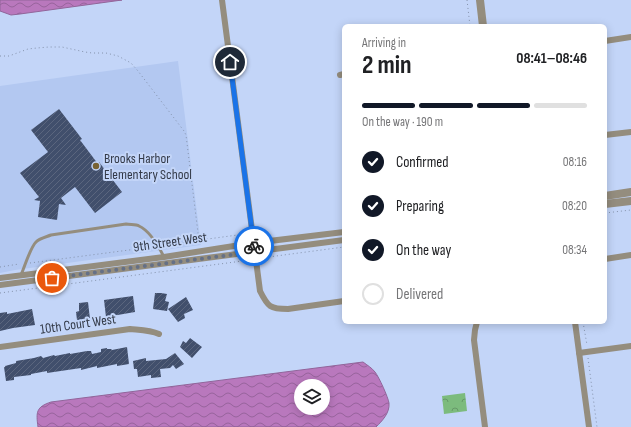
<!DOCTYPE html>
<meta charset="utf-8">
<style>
:root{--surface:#fff;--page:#f2f2f2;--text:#202124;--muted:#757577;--line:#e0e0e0;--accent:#111827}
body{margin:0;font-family:"Sofia Sans Condensed",sans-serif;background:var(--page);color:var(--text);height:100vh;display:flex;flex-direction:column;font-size:15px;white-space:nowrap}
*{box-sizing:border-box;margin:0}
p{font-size:13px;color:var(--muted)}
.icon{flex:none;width:22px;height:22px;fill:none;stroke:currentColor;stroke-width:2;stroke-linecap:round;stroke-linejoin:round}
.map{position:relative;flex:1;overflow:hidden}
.details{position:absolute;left:342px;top:24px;width:265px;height:300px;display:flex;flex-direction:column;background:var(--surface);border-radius:6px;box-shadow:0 2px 10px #0003}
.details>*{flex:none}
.fabs{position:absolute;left:294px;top:379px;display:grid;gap:8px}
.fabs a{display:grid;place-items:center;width:36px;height:36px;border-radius:50%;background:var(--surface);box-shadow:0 2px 10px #0003;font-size:20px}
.pin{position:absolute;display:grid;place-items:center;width:34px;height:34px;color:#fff;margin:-17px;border:2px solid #fff;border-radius:50%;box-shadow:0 1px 4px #0007}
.courier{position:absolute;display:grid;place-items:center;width:40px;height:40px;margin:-20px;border:3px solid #1a73e8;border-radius:50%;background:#fff;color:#222;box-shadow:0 1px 5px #0007}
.summary em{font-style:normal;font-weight:700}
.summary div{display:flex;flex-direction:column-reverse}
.summary{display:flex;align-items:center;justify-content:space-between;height:68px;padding:0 20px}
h1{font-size:26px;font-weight:700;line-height:30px}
.bar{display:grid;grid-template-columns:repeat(4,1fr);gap:6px 4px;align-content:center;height:48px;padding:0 20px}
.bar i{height:5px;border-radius:3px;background:var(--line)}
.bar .on{background:var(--accent)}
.bar p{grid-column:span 4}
ol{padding:0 20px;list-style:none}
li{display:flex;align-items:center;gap:12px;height:44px}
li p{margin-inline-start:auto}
li .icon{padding:4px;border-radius:50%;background:var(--accent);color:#fff;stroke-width:4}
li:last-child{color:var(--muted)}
li i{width:22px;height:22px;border:2px solid var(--line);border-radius:50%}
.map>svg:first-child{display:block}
.built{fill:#b3c8f1}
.park{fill:url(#park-crowns)}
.water{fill:url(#water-waves);stroke:#91659a;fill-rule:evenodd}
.building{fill:url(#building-hatch)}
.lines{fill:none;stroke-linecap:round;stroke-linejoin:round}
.path{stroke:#8492ab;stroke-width:1;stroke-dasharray:1 3;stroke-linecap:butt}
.service{stroke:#948d7e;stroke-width:3}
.minor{stroke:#948d7e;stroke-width:6}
.tertiary{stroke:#948d7e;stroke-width:8}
.done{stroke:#657086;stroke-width:4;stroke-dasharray:0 7.2}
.route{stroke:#1a73e8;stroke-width:5}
.poi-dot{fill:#786232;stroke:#c3d5f8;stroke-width:1.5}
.labels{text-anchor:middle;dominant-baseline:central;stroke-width:4;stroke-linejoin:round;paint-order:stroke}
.poi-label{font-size:14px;fill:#333a48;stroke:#c3d5f8;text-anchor:start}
.street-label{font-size:14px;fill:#333a48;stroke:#c3d5f8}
</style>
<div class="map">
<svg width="631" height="427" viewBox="0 0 631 427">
<defs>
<pattern id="park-crowns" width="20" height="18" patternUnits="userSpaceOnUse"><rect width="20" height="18" fill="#7cbb7d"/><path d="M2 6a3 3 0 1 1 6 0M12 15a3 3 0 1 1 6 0" fill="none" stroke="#669968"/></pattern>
<pattern id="water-waves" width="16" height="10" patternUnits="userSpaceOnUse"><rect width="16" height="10" fill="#b978bd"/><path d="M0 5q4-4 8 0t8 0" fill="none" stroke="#97639c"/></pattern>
<pattern id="building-hatch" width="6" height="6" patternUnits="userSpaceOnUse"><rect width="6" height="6" fill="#414f6c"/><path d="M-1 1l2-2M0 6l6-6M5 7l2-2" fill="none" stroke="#5b667e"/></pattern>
</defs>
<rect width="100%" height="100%" fill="#c3d5f8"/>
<path class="built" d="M178,61l23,184 -186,25 -15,3v-187z"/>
<path class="park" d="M465,393l2,18 -23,3 -2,-18z"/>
<g class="water">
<path d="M0,0h122l-102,14 -9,1 -11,-4z"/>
<path d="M363,362c4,3 9,6 12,10 4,5 13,25 14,31 1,10 -7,18 -13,24h-338c-2,-15 -2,-20 13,-25zM301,386h22v22h-22z"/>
</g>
<g class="building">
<path d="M59,109l23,30 -2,1 18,24 1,-2 23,30 -27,21 -20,-26 -14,11 5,7 -7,-1 -2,16 -19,-3 2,-16 -6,-1 5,-3 -19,-24 28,-21 -17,-22z"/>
<path d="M155,293h6l6,1 -2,7 4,1 -2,9 -14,-2z"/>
<path d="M133,296l2,16 -29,5 -2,-17z"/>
<path d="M186,297l7,13 -9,4 1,4 -7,4 -10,-13z"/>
<path d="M88,302l2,17 -9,2 -1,-1h-3l-1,-8 3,-1v-8z"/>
<path d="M32,309l3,16 -22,3 -13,3v-18l7,-1v2z"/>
<path d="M190,338l12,9 -10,11 -12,-11 3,-6 3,2z"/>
<path d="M127,347l2,17 -12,2v-2l-20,4v-2l-16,4v-2l-34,5v-2l-16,3v1l-17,2v3l-8,1 -2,-14h1v-1l11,-3v-2l18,-3 7,-2 2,2 11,-3 1,1 15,-3v1l17,-3h4l1,3 9,-2v-3l6,-1v1h4l1,1z"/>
<path d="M175,353l9,11 -8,5 -3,-4 -3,3 -10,1 1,8 -10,1v-3l-13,2 -1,-8h-3l-1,-8 13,-3v3l20,-2z"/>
</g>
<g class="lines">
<g class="path">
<path d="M467,0l3,26"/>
<path d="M0,56h9l19,-7 9,-1 12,-1h13l23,5 7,1h14l12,3 13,7 7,8 46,60 2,4 13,106"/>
<path d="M605,213l26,-3"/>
<path d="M163,245l82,-11"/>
<path d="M261,258l83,-11"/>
<path d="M30,263l122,-16"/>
<path d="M0,267l19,-3"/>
<path d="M0,293l250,-33"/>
<path d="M583,322l4,23"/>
<path d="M588,358l9,69"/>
</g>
<path class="service" d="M21,275c4,-9 9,-27 15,-33 4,-4 10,-5 15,-7l75,-11c4,1 10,0 13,2 11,5 20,21 25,31"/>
<g class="minor">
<path d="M222,0l38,291c8,16 10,18 28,18l56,-8"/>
<path d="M605,41l26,-4"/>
<path d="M340,75l4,-1"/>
<path d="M605,135l26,-3"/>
<path d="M605,259l26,-4"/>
<path d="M0,278l164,-21 89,-14 91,-11"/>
<path d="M0,285l344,-45"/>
<path d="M477,322l-2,8 -1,10 11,87"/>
<path d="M575,322l14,105"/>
<path d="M0,347l130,-18c10,1 20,1 29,5"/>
<path d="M579,353l52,-7"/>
</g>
<g class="tertiary">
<path d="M480,0l3,26"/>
<path d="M605,196l26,-4"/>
<path d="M605,204l26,-3"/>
</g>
</g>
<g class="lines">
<path class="done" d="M52,278l202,-26v-6"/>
<path class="route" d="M230,62l24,184"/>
</g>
<circle class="poi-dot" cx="96" cy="166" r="4"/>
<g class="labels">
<g class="poi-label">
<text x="104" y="158">Brooks Harbor<tspan x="104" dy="16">Elementary School</tspan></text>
</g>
<g class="street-label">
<text transform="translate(170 242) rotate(-8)">9th Street West</text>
<text transform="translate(78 324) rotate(-8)">10th Court West</text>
</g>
</g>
</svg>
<div class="fabs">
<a><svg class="icon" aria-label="layers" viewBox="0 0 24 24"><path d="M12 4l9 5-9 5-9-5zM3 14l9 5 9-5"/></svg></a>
</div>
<div class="pin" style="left:52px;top:278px;background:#ea580c"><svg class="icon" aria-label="bag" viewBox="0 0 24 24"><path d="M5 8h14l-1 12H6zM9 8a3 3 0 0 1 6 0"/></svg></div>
<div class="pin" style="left:230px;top:62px;background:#1f2937"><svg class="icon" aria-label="home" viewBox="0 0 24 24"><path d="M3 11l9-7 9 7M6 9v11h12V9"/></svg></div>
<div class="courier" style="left:254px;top:246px"><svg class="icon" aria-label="bike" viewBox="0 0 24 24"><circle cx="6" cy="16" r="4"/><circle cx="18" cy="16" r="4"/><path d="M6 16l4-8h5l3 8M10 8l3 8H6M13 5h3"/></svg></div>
<section class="details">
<div class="summary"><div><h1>2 min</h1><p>Arriving in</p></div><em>08:41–08:46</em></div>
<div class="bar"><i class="on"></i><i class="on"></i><i class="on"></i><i></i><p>On the way · 190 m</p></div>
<ol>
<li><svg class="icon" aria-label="check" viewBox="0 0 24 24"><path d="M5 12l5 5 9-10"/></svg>Confirmed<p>08:16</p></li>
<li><svg class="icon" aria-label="check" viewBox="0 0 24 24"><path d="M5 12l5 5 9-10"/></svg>Preparing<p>08:20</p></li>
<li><svg class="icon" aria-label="check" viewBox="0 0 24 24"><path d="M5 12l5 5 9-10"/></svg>On the way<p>08:34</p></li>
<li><i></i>Delivered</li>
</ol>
</section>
</div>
